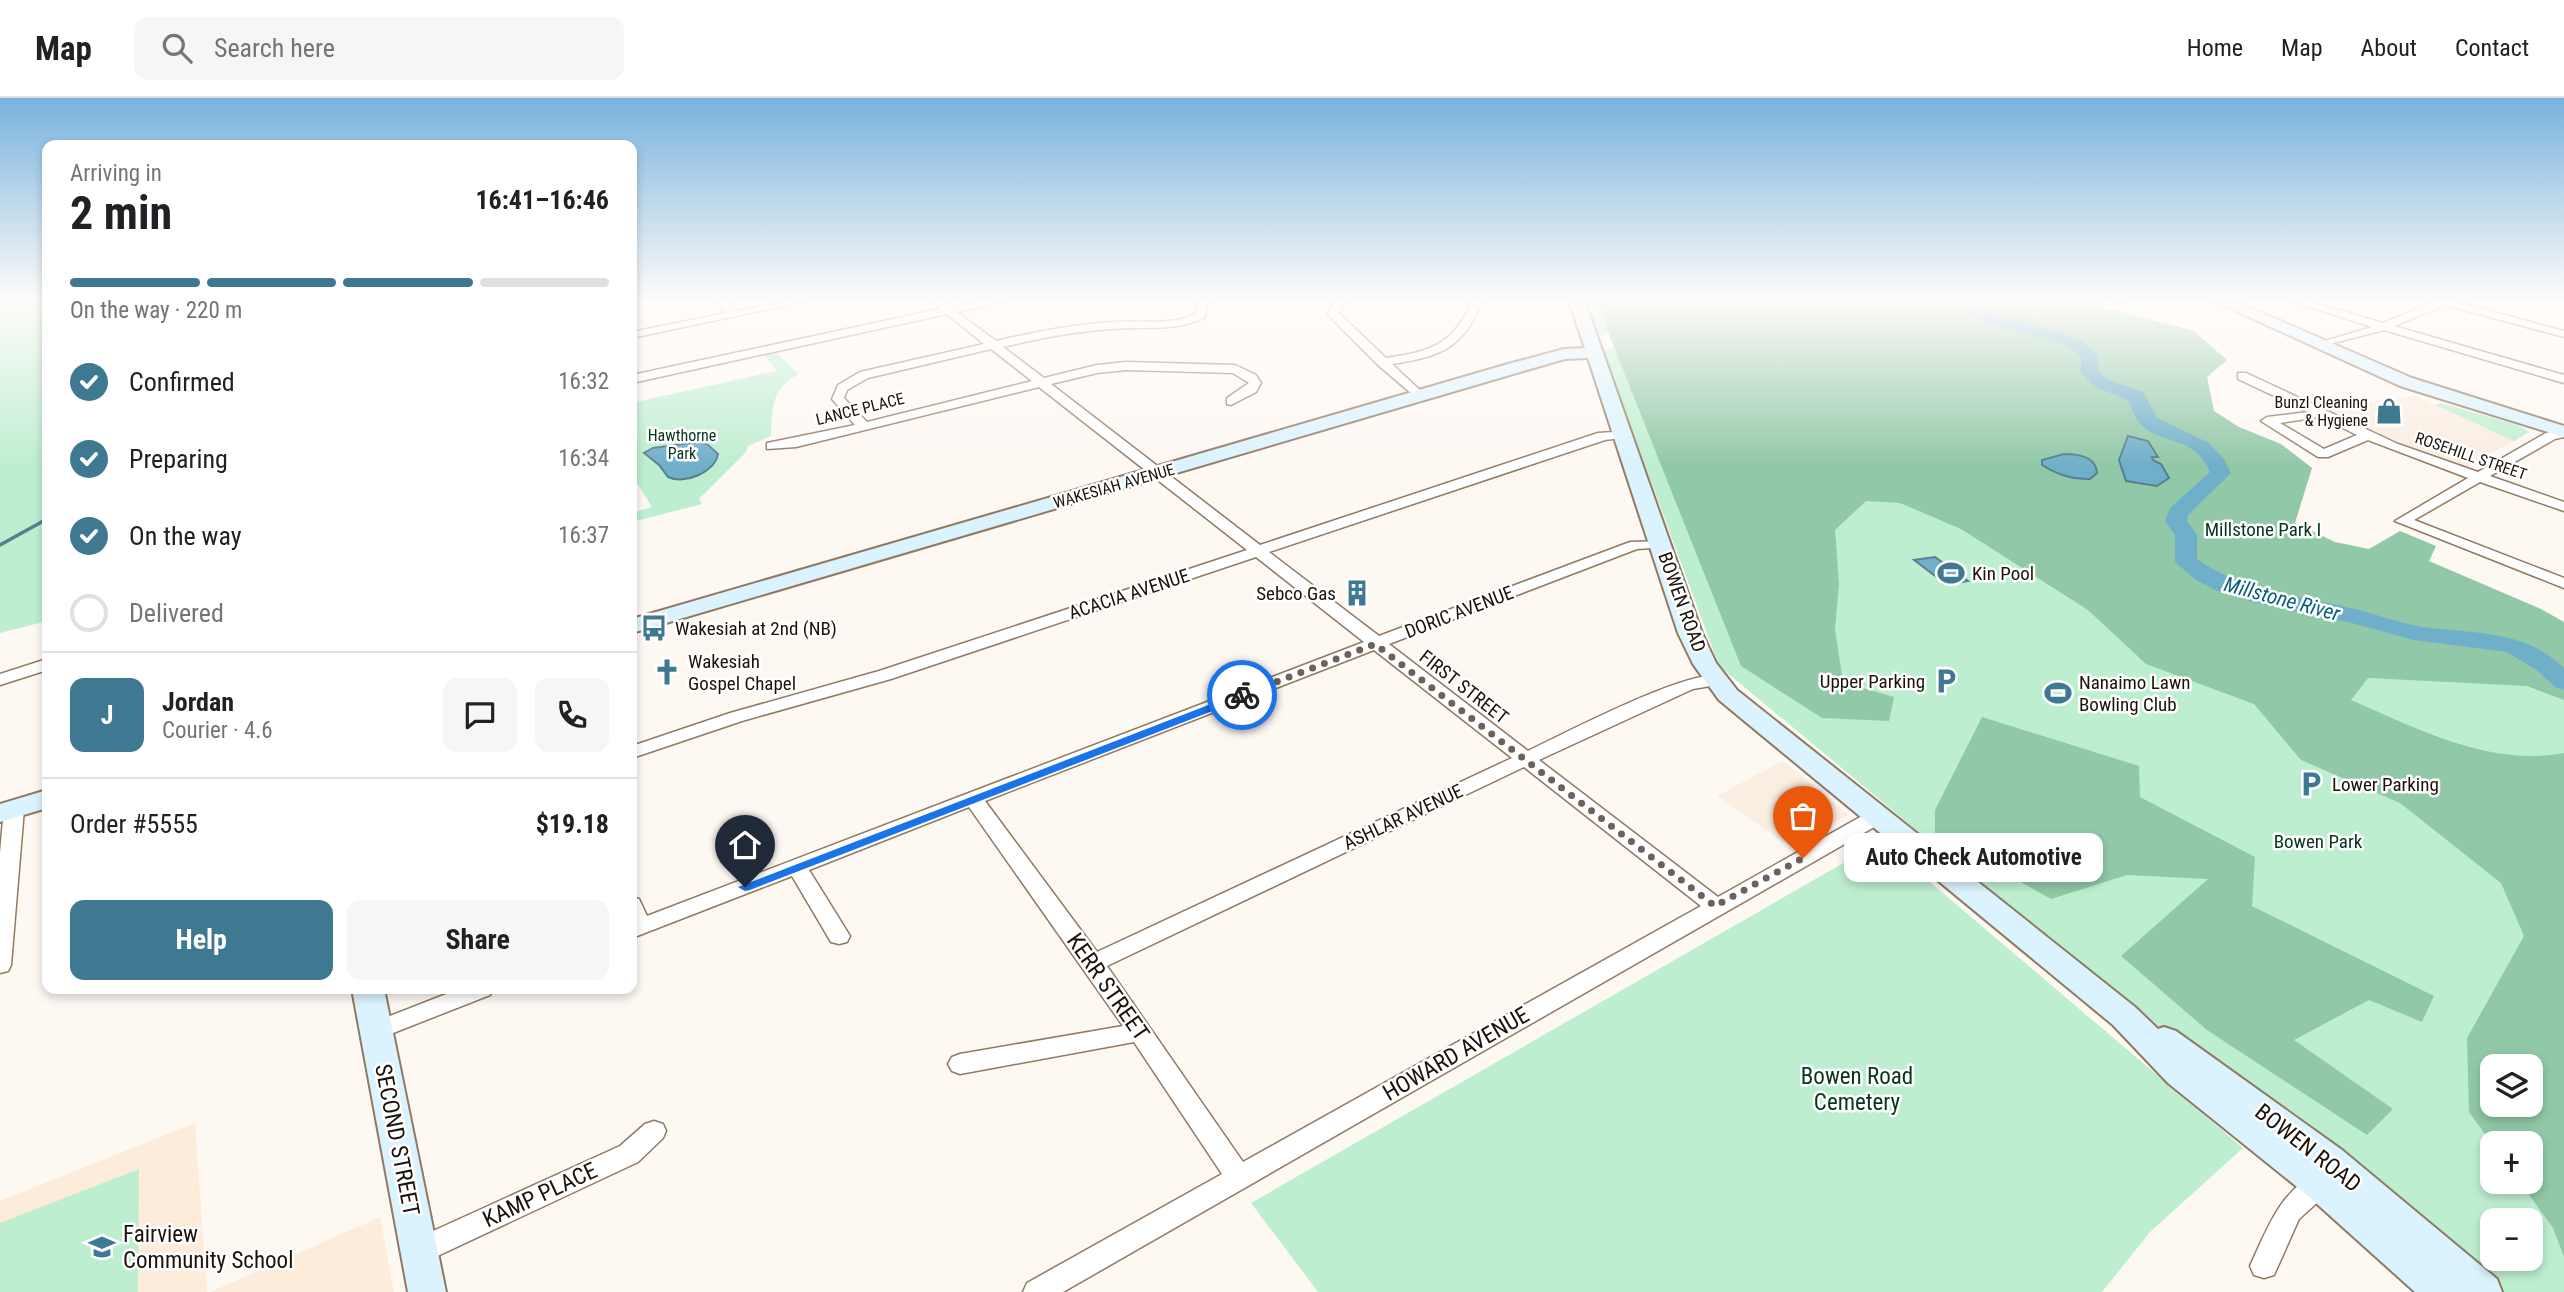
<!DOCTYPE html>
<meta charset="utf-8">
<style>
:root{--surface:#fff;--page:#f6f6f6;--text:#202124;--muted:#757577;--line:#e0e0e0;--accent:#3e7991}
body{margin:0;font-family:"Roboto Condensed",sans-serif;background:var(--page);color:var(--text);height:100vh;display:flex;flex-direction:column;font-size:26px;white-space:nowrap}
*{box-sizing:border-box;margin:0}
p{font-size:23px;color:var(--muted)}
.icon{flex:none;width:38px;height:38px;fill:none;stroke:currentColor;stroke-width:2;stroke-linecap:round;stroke-linejoin:round}
.map{position:relative;flex:1;overflow:hidden}
.sheet{position:absolute;left:42px;top:42px;width:595px;height:854px;display:flex;flex-direction:column;background:var(--surface);border-radius:14px;box-shadow:0 4px 10px #0003}
.sheet>*{flex:none}
.buttons{position:absolute;left:2480px;top:956px;display:grid;gap:14px}
.buttons a{display:grid;place-items:center;width:63px;height:63px;border-radius:14px;background:var(--surface);box-shadow:0 4px 10px #0003;font-size:35px}
.pin{position:absolute;display:grid;place-items:center;width:60px;height:60px;color:#fff;margin:-72px -30px;border-radius:50% 50% 50% 0;rotate:-45deg;box-shadow:0 0 7px #0007}
.pin .icon{rotate:45deg}
.courier{position:absolute;display:grid;place-items:center;width:70px;height:70px;margin:-35px;border:5px solid #1a73e8;border-radius:50%;background:#fff;color:#222;box-shadow:0 2px 9px #0007}
.bubble{position:absolute;height:49px;border-radius:14px;background:var(--surface);box-shadow:0 4px 10px #0003;font-size:23px;font-weight:700;line-height:49px;text-align:center}
.overview em{font-style:normal;font-weight:700}
.overview div{display:flex;flex-direction:column-reverse}
.overview{display:flex;align-items:center;justify-content:space-between;height:119px;padding:0 28px}
h1{font-size:46px;font-weight:700;line-height:52px}
.bar{display:grid;grid-template-columns:repeat(4,1fr);gap:10px 7px;align-content:center;height:84px;padding:0 28px}
.bar i{height:9px;border-radius:5px;background:var(--line)}
.bar .on{background:var(--accent)}
.bar p{grid-column:span 4}
.line{display:flex;align-items:center;gap:18px;padding:0 28px;border-top:2px solid var(--line)}
.line div{flex:1}
.round{display:grid;place-items:center;flex:none;width:74px;height:74px;border-radius:14px;background:var(--page)}
ol{padding:0 28px;list-style:none}
li{display:flex;align-items:center;gap:21px;height:77px}
li p{margin-inline-start:auto}
li .icon{padding:7px;border-radius:50%;background:var(--accent);color:#fff;stroke-width:4}
li:last-child{color:var(--muted)}
li i{width:38px;height:38px;border:4px solid var(--line);border-radius:50%}
.primary-button{display:flex;gap:14px;margin-top:auto;padding:14px 28px}
.primary-button a{flex:1;height:80px;border-radius:14px;background:var(--accent);color:#fff;font-size:28px;font-weight:700;line-height:80px;text-align:center}
.primary-button a+a{background:var(--page);color:var(--text)}
header{display:flex;align-items:center;gap:42px;box-sizing:border-box;height:98px;padding:0 35px;background:var(--surface);border-bottom:2px solid var(--line)}
header strong{font-size:33px}
nav{display:flex;gap:38px;margin-inline-start:auto;font-size:24px}
.search{width:490px;height:63px;background:var(--page);display:flex;align-items:center;gap:18px;box-sizing:border-box;padding:0 24px;border-radius:14px;color:var(--muted);font-size:26px}
.map>svg:first-child{display:block}
.built{fill:#faede1}
.education{fill:#feecdb}
.green{fill:#beeed0;fill-rule:evenodd}
.forest{fill:#91c8a7;fill-rule:evenodd}
.water{fill:#70afc9;stroke:#56808f;stroke-width:2}
.lines{fill:none;stroke-linecap:round;stroke-linejoin:round}
.stream{stroke:#56808f;stroke-width:3.5}
.river{fill:#70afc9;fill-rule:evenodd}
.street-casing{stroke:#917962;stroke-width:3}
.secondary-casing{stroke:#917962;stroke-width:4}
.street{fill:#fff;fill-rule:evenodd}
.secondary{fill:#dbf3fe;fill-rule:evenodd}
.route{fill:#1a73e8}
.done{stroke:#6a625b;stroke-width:7;stroke-dasharray:0 12.6}
.labels{text-anchor:middle;dominant-baseline:central;stroke-width:5;stroke-linejoin:round;paint-order:stroke}
.far-poi-label{font-size:16px;fill:#1b1209;stroke:#fff;text-anchor:end}
.far-street-label{font-size:16px;fill:#1b1209;stroke:#fff}
.far-park-label{font-size:16px;fill:#07341f;stroke:#fff}
.park-label{font-size:19px;fill:#07341f;stroke:#fff}
.poi-label{font-size:19px;fill:#1b1209;stroke:#fff;text-anchor:start}
.street-label{font-size:19px;fill:#1b1209;stroke:#fff}
.water-label{font-size:21px;font-style:italic;fill:#096079;stroke:#fff}
.near-street-label{font-size:23px;fill:#1b1209;stroke:#fff}
.near-park-label{font-size:23px;fill:#07341f;stroke:#fff}
.near-poi-label{font-size:23px;fill:#1b1209;stroke:#fff;text-anchor:start}
</style>
<header>
<strong>Map</strong>
<div class="search"><svg class="icon" aria-label="search" viewBox="0 0 24 24"><circle cx="10" cy="10" r="6"/><path d="M15 15l6 6"/></svg>Search here</div>
<nav><a>Home</a><a>Map</a><a>About</a><a>Contact</a></nav>
</header>
<div class="map">
<svg width="2564" height="1194" viewBox="0 0 2564 1194">
<rect width="100%" height="100%" fill="#fef8f3"/>
<g class="built">
<path d="M2416,298l98,45 -51,28 -76,-28 -69,-32z"/>
<path d="M1783,663l65,54 -57,32 -74,-51z"/>
</g>
<g class="education">
<path d="M195,1025l12,169h-207v-91z"/>
<path d="M380,1119l14,75h-184z"/>
</g>
<g class="green">
<path d="M0,201h47v322l-47,12z"/>
<path d="M1588,201h397l235,195 344,165v633h-76l-579,-468 -190,-158 -116,-315 59,-18 -4,-14 -61,18zM2492,968h38v38h-38zM2492,1045h38v38h-38zM2492,1122h38v38h-38z"/>
<path d="M777,255l21,21c-28,18 -25,32 -27,62l-23,10 -2,6 -47,47 3,5 -70,18v-9l20,-6 -20,-32v-72l145,-32 -13,-16z"/>
<path d="M2441,305l77,22 11,7 -15,9 -79,-36z"/>
<path d="M1873,748l17,2 353,300 -93,84 -48,60h-784l-67,-89z"/>
<path d="M139,1071l-1,123h-138v-69z"/>
</g>
<g class="forest">
<path d="M1598,201h474l122,32 33,29 -20,17 7,34 25,16 42,17 31,24 -17,55 40,19 34,7 31,-18 36,15 -7,15 112,48 23,13v78l-37,-14 -159,-8 -17,22c67,29 139,67 213,53v504l-11,-29 -34,-47h11v-38l-38,1 -23,-32 -2,-74 57,-102 -23,-53 -101,-80 -99,-43 -47,-56 -108,-40 -58,-54 -127,-81 -61,-26 -34,-2 -31,29 4,54 -4,45 8,53 51,15 -5,24 -67,-3 -81,-52 -133,-334zM2492,968h38v38h-38z"/>
<path d="M1982,619l157,49 1,31 115,60 -3,49 182,90 -12,26 -53,-22 -75,40 99,69 -26,26 -160,-105 -86,-74 87,-77 -81,-4 -76,24 -116,-65v-24z"/>
</g>
<g class="water">
<path d="M2128,338l20,5 10,16h-6l1,3 8,4 8,14 -12,8 -31,-5 -7,-21z"/>
<path d="M697,344l10,2 11,10c-3,18 -33,31 -50,23l-9,-12 -15,-12 9,-5z"/>
<path d="M2064,356c14,0 32,2 33,19l-7,6c-19,0 -32,-4 -48,-14v-5z"/>
<path d="M1935,459l33,24 -21,4 -33,-25z"/>
</g>
<g class="lines">
<path class="stream" d="M0,447l47,-26"/>
<path class="river" d="M1950,201h18l28,15 87,26 14,15 2,17 8,7 36,13 14,26 52,25 15,16 7,14 -43,42 -1,6 10,14v24c47,33 99,36 153,49 24,5 48,15 73,19 51,7 101,2 141,41v22l-9,-3 -17,-16 -31,-19 -93,-12 -66,-18 -92,-19 -41,-13 -19,-10 -21,-18v-27l-10,-14 5,-13 40,-36c-14,-36 -50,-28 -69,-47 -6,-6 -9,-18 -13,-25l-33,-13 -14,-14v-16l-11,-10c-36,-16 -93,-15 -120,-48z"/>
<g class="street-casing">
<g id="street">
<path d="M714,201h11l12,12 60,-12h19l-184,39v-6l94,-19z"/>
<path d="M929,201h11l11,8 37,-8h18l-1,2 -48,11 39,29c39,-9 78,-17 118,-19 27,-2 56,4 81,-8l4,-15h10l-5,19c-29,14 -59,8 -90,11 -38,2 -74,9 -111,18l41,31 53,-13 29,-3 109,3 21,10 5,8 -5,9 -25,13 -4,-1v-6l22,-15 -16,-10 -107,-3 -29,3 -46,11 209,161 338,-112 31,-2v6l-24,3 -336,112 110,84 251,-94 36,-1v6l-29,2 -248,95 139,107c36,-17 161,-83 194,-75l3,4 -3,4 -29,5 -154,71 179,137 151,-85h14l3,5 -3,5 -820,470h-40l4,-9 195,-109 -88,-132 -174,32 -8,-3 -4,-7 4,-7 8,-3 163,-28 -154,-219 -160,63 41,66 -3,6 -8,2 -8,-2 -39,-66 -160,62v-41l7,2 8,17 717,-274 -108,-85 -365,122 -149,42 -110,37v-12l98,-33 149,-42 368,-121 -208,-163 -243,60 -29,2v-6l88,-18 -23,-26 6,-14 22,-13 124,-28 -37,-30 -315,69v-8l308,-66zM991,251l41,32 -165,41 -23,-24 3,-8 21,-12zM1374,552l138,108 -415,194 -112,-151zM1524,669l177,139 -458,256 -136,-196z"/>
<path d="M1336,201h10l-7,14 47,45c47,-7 68,-14 87,-59h10c-18,48 -42,58 -91,65l31,29v6l-4,1 -41,-35 -49,-49 -1,-2z"/>
<path d="M2096,201h31c-7,5 -26,7 -33,2z"/>
<path d="M2285,201h15l83,24 52,-22v-2h20l-1,2 110,30v6l-119,-32 -51,21 170,49v8l-180,-53 -66,17v-4l54,-16z"/>
<path d="M2238,275h8l152,71 80,28 68,-39 18,-4v8l-9,2 -65,37 74,26v9l-84,-29 -66,38 150,58v10l-169,-67 73,-43 -100,-38 -40,17h-10l-57,-36 6,-4 41,-5 -70,-33zM2320,319l37,18 -33,14 -44,-26z"/>
<path d="M47,561v11l-47,15v-11z"/>
<path d="M14,705l7,2 3,4 -13,156 -3,6 -8,2v-120l4,-44 3,-4z"/>
<path d="M459,891h34l-3,6 -107,42 -8,3 -8,-3 -4,-6 4,-6z"/>
<path d="M654,1023l9,3 3,7 -3,7 -25,24 -209,98 -10,3 -10,-3 -3,-9 3,-9 211,-96 25,-22z"/>
<path d="M2320,1075l9,3 4,8 -4,8 -30,27 -25,56 -10,3 -10,-3 -4,-9c16,-34 31,-79 70,-93z"/>
</g>
</g>
<g class="secondary-casing">
<g id="secondary">
<path d="M1568,201h16l118,334 14,30 21,27 398,317 23,22 6,-2 12,4 166,119 155,129 5,13h-87l-108,-97 -139,-112 -55,-58 -394,-325 -26,-36 -15,-31 -90,-275 -23,1 -45,13 -888,261v-14l876,-255 56,-15 21,-1z"/>
<path d="M2210,201h20l182,79 152,48v11l-164,-51z"/>
<path d="M47,692v18l-47,14v-18z"/>
<path d="M352,891h32l62,303h-38z"/>
</g>
</g>
<use href="#street" class="street"/>
<use href="#secondary" class="secondary"/>
</g>
<linearGradient id="sky" x2="0" y2="1"><stop stop-color="#78b2dc"/><stop offset="0.55" stop-color="#fffcfa"/><stop offset="1" stop-color="#fffcfa" stop-opacity="0"/></linearGradient>
<rect width="2564" height="368" fill="url(#sky)"/>
<path class="route" d="M1242,594l4,1v5l-496,192 -5,1 -7,-4z"/>
<g class="lines">
<path class="done" d="M1242,597l133,-51 340,262 88,-48"/>
</g>
<defs>
<g id="shop-bare" transform="scale(2.1)"><path d="M-5-2.5h2.3a2.7 3.5 0 0 1 5.4 0H5L5.5 6h-11ZM-1.5-2.5h3a1.5 2.3 0 0 0-3 0Z" fill="#3e7991" stroke="#fff" stroke-width="2.5" paint-order="stroke"/></g>
<g id="stadium-bare" transform="scale(2.1)"><path d="M0-5a6.5 5 0 1 0 0 10a6.5 5 0 1 0 0-10ZM-3.5-1.8h7v3.6h-7Z" fill="#3e7991" stroke="#fff" stroke-width="2.5" paint-order="stroke"/></g>
<g id="building-bare" transform="scale(2.1)"><path d="M-4-6H4V6H1V3H-1V6H-4ZM-2.5-4.3h1.7v1.8h-1.7ZM.8-4.3h1.7v1.8H.8ZM-2.5-1h1.7V.8h-1.7ZM.8-1h1.7V.8H.8Z" fill="#3e7991" stroke="#fff" stroke-width="2.5" paint-order="stroke"/></g>
<g id="bus-bare" transform="scale(2.1)"><path d="M-5-6H5V4H4V6H2V4H-2V6H-4V4H-5ZM-3.5-4V0h7V-4ZM-3.5 1.2v1.5H-2V1.2ZM2 1.2v1.5H3.5V1.2Z" fill="#3e7991" stroke="#fff" stroke-width="2.5" paint-order="stroke"/></g>
<g id="church-bare" transform="scale(2.1)"><path d="M-1.2-6h2.4v3.5h3.3v2.4h-3.3V6h-2.4V-.1h-3.3v-2.4h3.3Z" fill="#3e7991" stroke="#fff" stroke-width="2.5" paint-order="stroke"/></g>
<g id="parking-bare" transform="scale(2.1)"><path d="M-3.5-5.5H1a3.5 3.5 0 0 1 0 7H-1V5.5H-3.5ZM-1-3.4V-.6H.8a1.4 1.4 0 0 0 0-2.8Z" fill="#3e7991" stroke="#fff" stroke-width="2.5" paint-order="stroke"/></g>
<g id="school-bare" transform="scale(2.1)"><path d="M0-5L7-2L0 1L-7-2ZM-4 1L0 2.5L4 1V4Q0 6-4 4Z" fill="#3e7991" stroke="#fff" stroke-width="2.5" paint-order="stroke"/></g>
</defs>
<g fill-rule="evenodd">
<use href="#shop-bare" x="2389" y="313"/>
<use href="#stadium-bare" x="1951" y="475"/>
<use href="#building-bare" x="1357" y="495"/>
<use href="#bus-bare" x="654" y="530"/>
<use href="#church-bare" x="667" y="574"/>
<use href="#parking-bare" x="1946" y="583"/>
<use href="#stadium-bare" x="2058" y="595"/>
<use href="#parking-bare" x="2311" y="686"/>
<use href="#school-bare" x="102" y="1149"/>
</g>
<g class="labels">
<g class="far-poi-label">
<text x="2368" y="304">Bunzl Cleaning<tspan x="2368" dy="18">&amp; Hygiene</tspan></text>
</g>
<g class="far-street-label">
<text transform="translate(860 311) rotate(-14)">LANCE PLACE</text>
<text transform="translate(2471 358) rotate(19)">ROSEHILL STREET</text>
<text transform="translate(1114 388) rotate(-16)">WAKESIAH AVENUE</text>
</g>
<g class="far-park-label">
<text x="682" y="337">Hawthorne<tspan x="682" dy="18">Park</tspan></text>
</g>
<g class="park-label">
<text x="2263" y="431">Millstone Park I</text>
<text x="2318" y="743">Bowen Park</text>
</g>
<g class="poi-label">
<text x="1972" y="475">Kin Pool</text>
<text x="1336" y="495" text-anchor="end">Sebco Gas</text>
<text x="675" y="530">Wakesiah at 2nd (NB)</text>
<text x="688" y="563">Wakesiah<tspan x="688" dy="22">Gospel Chapel</tspan></text>
<text x="1925" y="583" text-anchor="end">Upper Parking</text>
<text x="2079" y="584">Nanaimo Lawn<tspan x="2079" dy="22">Bowling Club</tspan></text>
<text x="2332" y="686">Lower Parking</text>
</g>
<g class="street-label">
<text transform="translate(1129 496) rotate(-18)">ACACIA AVENUE</text>
<text transform="translate(1682 504) rotate(70)">BOWEN ROAD</text>
<text transform="translate(1459 514) rotate(-21)">DORIC AVENUE</text>
<text transform="translate(1464 589) rotate(38)">FIRST STREET</text>
<text transform="translate(1403 719) rotate(-25)">ASHLAR AVENUE</text>
</g>
<g class="water-label">
<text transform="translate(2282 501) rotate(15)">Millstone River</text>
</g>
<g class="near-street-label">
<text transform="translate(1108 889) rotate(55)">KERR STREET</text>
<text transform="translate(1456 956) rotate(-30)">HOWARD AVENUE</text>
<text transform="translate(397 1042) rotate(79)">SECOND STREET</text>
<text transform="translate(2308 1050) rotate(38)">BOWEN ROAD</text>
<text transform="translate(540 1097) rotate(-25)">KAMP PLACE</text>
</g>
<g class="near-park-label">
<text x="1857" y="978">Bowen Road<tspan x="1857" dy="26">Cemetery</tspan></text>
</g>
<g class="near-poi-label">
<text x="123" y="1136">Fairview<tspan x="123" dy="26">Community School</tspan></text>
</g>
</g>
</svg>
<div class="buttons">
<a><svg class="icon" aria-label="layers" viewBox="0 0 24 24"><path d="M12 4l9 5-9 5-9-5zM3 14l9 5 9-5"/></svg></a>
<a>+</a>
<a>−</a>
</div>
<div class="pin" style="left:1803px;top:760px;background:#ea580c"><svg class="icon" aria-label="bag" viewBox="0 0 24 24"><path d="M5 8h14l-1 12H6zM9 8a3 3 0 0 1 6 0"/></svg></div>
<div class="pin" style="left:745px;top:789px;background:#1f2937"><svg class="icon" aria-label="home" viewBox="0 0 24 24"><path d="M3 11l9-7 9 7M6 9v11h12V9"/></svg></div>
<div class="courier" style="left:1242px;top:597px"><svg class="icon" aria-label="bike" viewBox="0 0 24 24"><circle cx="6" cy="16" r="4"/><circle cx="18" cy="16" r="4"/><path d="M6 16l4-8h5l3 8M10 8l3 8H6M13 5h3"/></svg></div>
<div class="bubble" style="left:1844px;top:735px;width:259px">Auto Check Automotive</div>
<section class="sheet">
<div class="overview"><div><h1>2 min</h1><p>Arriving in</p></div><em>16:41–16:46</em></div>
<div class="bar"><i class="on"></i><i class="on"></i><i class="on"></i><i></i><p>On the way · 220 m</p></div>
<ol>
<li><svg class="icon" aria-label="check" viewBox="0 0 24 24"><path d="M5 12l5 5 9-10"/></svg>Confirmed<p>16:32</p></li>
<li><svg class="icon" aria-label="check" viewBox="0 0 24 24"><path d="M5 12l5 5 9-10"/></svg>Preparing<p>16:34</p></li>
<li><svg class="icon" aria-label="check" viewBox="0 0 24 24"><path d="M5 12l5 5 9-10"/></svg>On the way<p>16:37</p></li>
<li><i></i>Delivered</li>
</ol>
<div class="line" style="height:126px"><b class="round" style="background:var(--accent);color:#fff">J</b><div><b>Jordan</b><p>Courier · 4.6</p></div><a class="round"><svg class="icon" aria-label="chat" viewBox="0 0 24 24"><path d="M4 5h16v11H9l-5 4z"/></svg></a><a class="round"><svg class="icon" aria-label="phone" viewBox="0 0 24 24"><path d="M5 4h4l2 5-3 2q2 4 5 5l2-3 5 2v4C11 20 4 13 5 4z"/></svg></a></div>
<div class="line" style="height:91px"><div>Order #5555</div><b>$19.18</b></div>
<div class="primary-button"><a>Help</a><a>Share</a></div>
</section>
</div>
